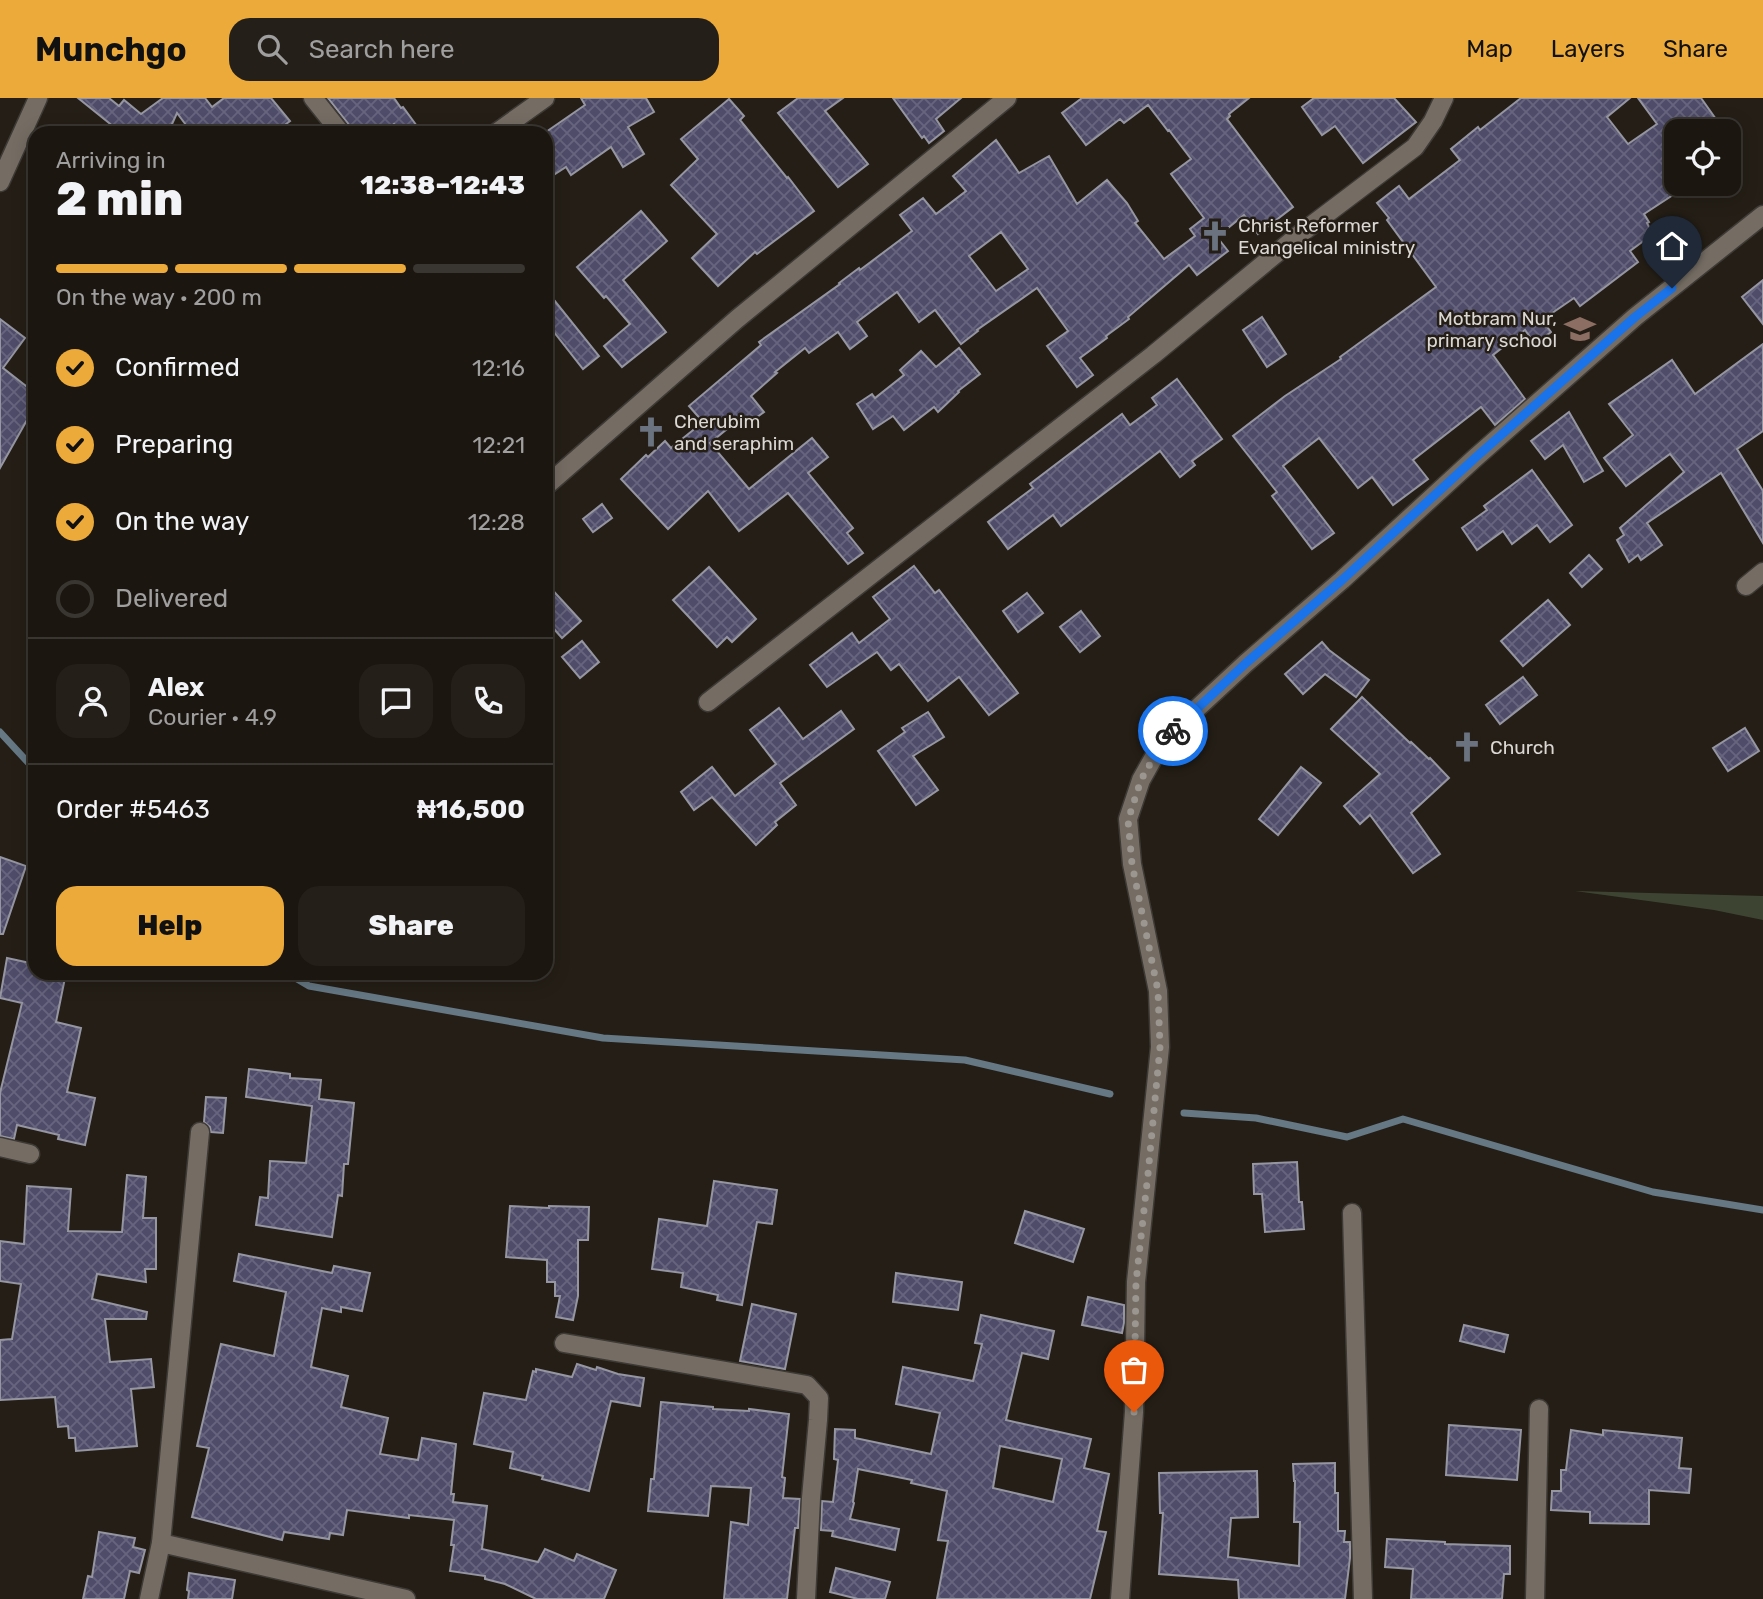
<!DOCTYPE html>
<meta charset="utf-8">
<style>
:root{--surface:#1b1610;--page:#241f19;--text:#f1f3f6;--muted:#a09f9f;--line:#393530;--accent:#ebaa39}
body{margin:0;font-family:Rubik,sans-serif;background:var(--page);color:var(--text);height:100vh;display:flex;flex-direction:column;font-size:26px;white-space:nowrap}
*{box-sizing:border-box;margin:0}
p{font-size:23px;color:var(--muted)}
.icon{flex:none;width:38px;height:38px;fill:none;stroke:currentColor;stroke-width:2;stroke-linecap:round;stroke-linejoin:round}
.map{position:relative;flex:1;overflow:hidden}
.panel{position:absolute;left:28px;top:28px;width:525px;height:854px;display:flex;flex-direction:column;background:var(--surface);border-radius:21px;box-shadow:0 4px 18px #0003,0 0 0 2px var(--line)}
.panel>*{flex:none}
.buttons{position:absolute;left:1664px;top:21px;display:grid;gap:14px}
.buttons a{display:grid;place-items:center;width:77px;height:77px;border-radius:14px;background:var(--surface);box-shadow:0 4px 18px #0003,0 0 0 2px var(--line);font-size:35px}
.pin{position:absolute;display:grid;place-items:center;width:60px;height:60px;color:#fff;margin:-72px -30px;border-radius:50% 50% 50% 0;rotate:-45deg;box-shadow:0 0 7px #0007}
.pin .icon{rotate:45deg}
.courier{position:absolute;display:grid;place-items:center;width:70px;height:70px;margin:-35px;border:5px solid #1a73e8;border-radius:50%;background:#fff;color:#222;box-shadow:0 2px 9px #0007}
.summary em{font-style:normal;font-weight:800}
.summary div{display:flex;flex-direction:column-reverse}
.summary{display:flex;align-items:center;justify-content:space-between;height:119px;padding:0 28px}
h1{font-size:46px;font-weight:800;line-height:52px}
.bar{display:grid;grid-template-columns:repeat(4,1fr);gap:10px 7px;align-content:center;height:84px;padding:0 28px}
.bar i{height:9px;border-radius:5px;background:var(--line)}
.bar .active{background:var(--accent)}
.bar p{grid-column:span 4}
.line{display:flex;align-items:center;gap:18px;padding:0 28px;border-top:2px solid var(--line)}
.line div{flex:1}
.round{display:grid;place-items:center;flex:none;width:74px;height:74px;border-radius:21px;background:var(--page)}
ol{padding:0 28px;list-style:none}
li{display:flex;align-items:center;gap:21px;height:77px}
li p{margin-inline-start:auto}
li .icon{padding:7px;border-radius:50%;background:var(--accent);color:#111;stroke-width:4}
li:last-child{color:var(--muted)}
li i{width:38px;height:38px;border:4px solid var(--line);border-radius:50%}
.primary-button{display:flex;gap:14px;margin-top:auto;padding:14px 28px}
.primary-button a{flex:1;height:80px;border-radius:21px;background:var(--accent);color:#111;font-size:28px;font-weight:800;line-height:80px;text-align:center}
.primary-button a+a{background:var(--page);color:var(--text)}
header{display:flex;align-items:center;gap:42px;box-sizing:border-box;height:98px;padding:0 35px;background:var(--accent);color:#111}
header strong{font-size:33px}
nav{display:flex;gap:38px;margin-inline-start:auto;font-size:24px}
.search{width:490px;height:63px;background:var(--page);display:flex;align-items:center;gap:18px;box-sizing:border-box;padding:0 24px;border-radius:21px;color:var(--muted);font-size:26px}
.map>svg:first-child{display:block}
.grass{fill:#3d4532}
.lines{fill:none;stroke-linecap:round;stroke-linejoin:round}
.stream{stroke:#657884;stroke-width:7}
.building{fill:url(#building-cross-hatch);stroke:#9696a2;stroke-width:2;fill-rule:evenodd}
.street-casing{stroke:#3e3a35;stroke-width:21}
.street{stroke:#756d64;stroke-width:18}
.done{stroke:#9b9690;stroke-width:7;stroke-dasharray:0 12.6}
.route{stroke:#1a73e8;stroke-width:9}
.labels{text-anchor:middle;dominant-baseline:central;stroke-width:5;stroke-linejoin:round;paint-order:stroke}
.poi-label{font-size:19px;fill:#dbd7d2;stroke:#241e16;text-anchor:start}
</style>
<header>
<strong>Munchgo</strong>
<div class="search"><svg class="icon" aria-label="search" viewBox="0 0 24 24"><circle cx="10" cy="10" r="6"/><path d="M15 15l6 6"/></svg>Search here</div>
<nav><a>Map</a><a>Layers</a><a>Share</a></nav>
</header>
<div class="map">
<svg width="1763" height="1501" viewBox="0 0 1763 1501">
<defs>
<pattern id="building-cross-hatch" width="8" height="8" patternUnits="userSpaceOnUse" patternTransform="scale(1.75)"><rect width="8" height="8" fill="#4e4c69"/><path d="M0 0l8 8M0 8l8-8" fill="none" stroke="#67657e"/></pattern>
</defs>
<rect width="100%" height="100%" fill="#241e16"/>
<path class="grass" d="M1575,793l188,5v24l-49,-10z"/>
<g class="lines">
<g class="stream">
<path d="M0,634l35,38"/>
<path d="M287,875l22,13 294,52 362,22 145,34"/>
<path d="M1184,1015l72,5 91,19 56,-18 250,73 110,18"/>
</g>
</g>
<g class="building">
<path d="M78,0h31l10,8 5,-6 17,14 22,-16h42l7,9 12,-9h47l19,23 -16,12h-82l-15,-20 -9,20h-51l2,-2z"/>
<path d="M328,0h66l7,10 2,-1 19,26h-21l-7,-9 -11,9h-31l-2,-7z"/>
<path d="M581,0h65l8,14 -26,15 16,27 -21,13 -12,-20 -40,28 -5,-8 -20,13v-48l39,-27z"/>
<path d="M798,0h45l-18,13 43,53 -30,23 -60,-74z"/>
<path d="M893,0h68l-25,21 8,12 -15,12 -5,-7 -2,2z"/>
<path d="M1082,0h167l-20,16 1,2 -3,3 66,88 -35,27 -14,-19 -27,22 11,14 -31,24 -8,-10 -61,52 1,2 -23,17 1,2 -27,20 13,17 -16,12 -30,-41 21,-15 -31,-43 -60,42 1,1 -17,13 -26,-34 -16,12 -22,-30 -40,30 10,14 -17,13 -12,-17 -29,21 -4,-5 -30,24 2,1 -26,23 13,16 -15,11 -6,-7 -33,27 39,46 63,-51 16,19 -20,16 45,55 -6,5 16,20 -15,11 -60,-71 -49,38 -31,-40 -40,38 -47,-50 25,-24 2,2 17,-16 6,7 32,-26 -14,-16 72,-61 -2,-3 81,-58 -1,-1 20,-15 1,2 52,-39 -12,-16 23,-17 13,16 30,-23 -13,-15 43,-36 23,33 30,-17 28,48 30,-24 20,23 11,18 -3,2 29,36 31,-23 -5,-7 14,-11 -33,-44 20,-15 -22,-29 -1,1 -20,-26 -24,18 -4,-4 -34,26 -24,-32zM1001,134l27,37 -32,22 -27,-35z"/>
<path d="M1314,0h80l22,24 -53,41 -28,-37 -13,9 -20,-28z"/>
<path d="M1521,0h109l-23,19 21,27 29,-20 -19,-26h63l17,24 -13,9h-29v62l-32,21 5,8 -2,1 4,8 -5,3 3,3 -19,14 8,11 -58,44 -6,-8 -32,22 9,12 -16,12 -10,-14 -32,25 32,44 -30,26 -14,-18 -68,53 15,19 -35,26 -21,-28 -14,11 -39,-50 -36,28 51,67 -22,16 -40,-53 5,-4 -44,-56 52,-40 56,-37 -1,-2 96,-70 -49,-67 2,-2 -12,-15 22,-17 10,13 51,-39 -9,-11 27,-22 2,3z"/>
<path d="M729,1l15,17 -4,4 47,58 1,-1 26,34 -57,43 -2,-2 -37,34 -26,-28 25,-24 -46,-49 27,-26 -17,-20z"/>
<path d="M641,113l26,30 -44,39 43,52 -44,35 -18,-21 26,-22 -24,-28 -2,2 -27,-31z"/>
<path d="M1763,182v44l-21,-27z"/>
<path d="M546,192l53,66 -16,13 -37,-47z"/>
<path d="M1262,219l24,37 -19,13 -24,-37z"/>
<path d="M0,221l25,19 -22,30 32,25v33l-8,-6 -27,48z"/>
<path d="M1763,246v87l-26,18 26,42v52l-42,-70 -74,50 15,22 -21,15 -3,-5 -9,7 -12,-22 7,-5 -4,-7 64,-56 -14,-18 -44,32 -22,-28 29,-23 -24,-31 63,-44 23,34z"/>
<path d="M959,250l21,26 -22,17 1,1 -21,20 -4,-5 -30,23 -11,-14 -20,13 -16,-25 15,-10 3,4 29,-23 -4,-5 21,-19 15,16z"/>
<path d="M1177,281l45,60 -30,22 3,4 -15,12 -20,-26 -99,75 -8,-11 -45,34 -20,-27 45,-34 -3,-4 92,-70 8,11 27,-20 -5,-7z"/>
<path d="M1569,314l34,59 -19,11 -21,-37 -18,14 -14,-18z"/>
<path d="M1532,372l40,55 -22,17 -13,-17 -25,19 -9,-13 -26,19 -15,-22 25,-18 -3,-4z"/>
<path d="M602,406l10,14 -19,14 -10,-13z"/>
<path d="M1589,457l13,14 -20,18 -12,-14z"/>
<path d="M914,468l21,27 4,-3 79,103 -29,22 -30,-38 -31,24 -29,-37 -8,6 -14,-18 -50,35 -17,-22 42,-32 7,10 31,-24 -17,-22z"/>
<path d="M709,469l47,52 -24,23 -5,-5 -10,10 -44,-47z"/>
<path d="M546,485l35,38 -19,17 -16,-18z"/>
<path d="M1027,495l16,20 -25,19 -15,-21z"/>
<path d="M1548,502l22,25 -47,41 -22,-25z"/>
<path d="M1081,513l19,25 -20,16 -20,-25z"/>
<path d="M582,543l17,21 -19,16 -18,-21z"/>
<path d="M1322,544l7,8 40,30 -13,17 -31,-23 -22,20 -18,-20z"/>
<path d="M1523,579l14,18 -37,29 -14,-19z"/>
<path d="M1362,599l48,46 1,-1 18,17 1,-1 19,20 -38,35 29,41 -27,19 -43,-58 -10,9 -16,-18 36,-32 -49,-45z"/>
<path d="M779,610l24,31 38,-28 13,18 -74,54 16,22 -21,17 2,3 -21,20 -44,-48 -18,13 -13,-18 31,-25 23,29 41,-32 -26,-34z"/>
<path d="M928,614l16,25 -31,19 25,34 -22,15 -38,-54 27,-19 -3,-4z"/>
<path d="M1745,630l14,23 -31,20 -15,-23z"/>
<path d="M1301,669l20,16 -43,52 -19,-16z"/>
<path d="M0,759l26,9 -23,68h-3z"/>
<path d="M7,860l28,6v9h31l-10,49 25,6 -14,64 28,6 -10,47 -27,-6 1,-4 -42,-10 -3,14 -14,-3v-43l22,-90 -22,-5z"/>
<path d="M249,971l41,5v4l31,2 -2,19 35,4 -6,61h-4l-2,32 -4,-1 -6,42 -76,-12 4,-28 8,1 2,-37 36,2 6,-57 -66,-9z"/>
<path d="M206,999l20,1 -3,35 -12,-1 -1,-5 -6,-5z"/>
<path d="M1297,1064l2,40h3l2,27 -39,3 -3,-38h-8l-1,-30z"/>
<path d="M127,1077l19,2 -3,41h13v51h-11l1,13 -49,-8 -5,25 55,13 -1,7h-41l5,43 41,-3 3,28 -23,2 6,57 -61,5 -1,-13h-6l-1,-12 -10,1 -3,-30 -55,3v-60l12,-1 9,-55 -21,-3v-40l24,3 3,-58 44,3 -3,42 54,1z"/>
<path d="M714,1083l63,9 -5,34 -15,-2 -15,83 -25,-5 1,-5 -37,-8 2,-14 -31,-4 7,-50 48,7z"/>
<path d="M510,1108l39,2v-2l40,1 -1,33h-10v56l-5,24 -17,-3 4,-21h-5v-14h-8v-22l-41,-3z"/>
<path d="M1025,1113l59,18 -11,33 -58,-19z"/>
<path d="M239,1156l93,19 2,-7 36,7 -8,38 -21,-4v5l-19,-4 -11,59 37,9 -7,31 47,11 -8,36 38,6 4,-22 34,6 -5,50h3l-1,8 34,4 -5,43 56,13 7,-13 29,12 3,-7 39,16 -12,29h-68l-31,-15 -20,-5v-3l-35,-5 4,-26h-3l3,-25 -45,-5v3l-62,-8 -4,25 -13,-2 -1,6 -45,-7 -2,8 -90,-23 17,-69 -12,-2 24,-102 53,12 12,-64 -52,-11z"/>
<path d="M896,1175l66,9 -4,28 -65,-8z"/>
<path d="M1088,1199l36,8v18l-2,10 -40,-8z"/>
<path d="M752,1206l44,10 -11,55 -45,-8z"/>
<path d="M981,1217l73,16 -6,28 -26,-6 -16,67 85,19 -7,29 25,6 -12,57 9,1 -16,67h-153l11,-58 -10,-1 9,-49 -36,-8 1,-3 -54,-11 -5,33 1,1 -4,16 49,10 -4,21 -63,-14 1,-5 -12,-1 1,-29 11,1 5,-42 -4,-1 1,-30 20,1v8l76,16 9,-41 -44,-9 7,-37 70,14 9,-37 -7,-1zM1000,1348l62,13 -9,43 -60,-14z"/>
<path d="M1464,1227l44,10 -4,17 -44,-11z"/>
<path d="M577,1266l19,6 1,-3 21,7 26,4 -4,28 -29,-5 -22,90 -47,-12 1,-3 -33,-8 3,-16 -39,-8 10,-51 42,7 7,-29 3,1v-3l36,8z"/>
<path d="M661,1304l52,5v2l36,2v-2l40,5 -7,63 3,1 -2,20 17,1 -2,29h-3l-8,71h-63l7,-77 17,3 3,-37 -40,-2 -3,30 -60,-5 3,-32h3z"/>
<path d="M1449,1327l72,5 -4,50 -71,-5z"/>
<path d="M1571,1332l32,5v-5l79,8 -3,30 12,1 -2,24 -40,-3v34l-59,-1v-11l-39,-2 1,-19h9v-21h5z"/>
<path d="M1335,1365v30h3v38h7l-1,11h6v16l-5,41h-106l-1,-19 -79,-6 4,-61h-3l-1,-40 98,-2 1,46 -27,1 -3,39 71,9 1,-44h-6l1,-41h-1l-1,-17z"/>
<path d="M99,1434l36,6 -2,9 12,3 -6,23 -9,-2 -6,28h-41l5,-23 4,1z"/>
<path d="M1387,1441l58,3v2l65,2v28h-6l-2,25h-91l2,-30 -28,-2z"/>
<path d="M836,1470l54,14 -5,17h-27l-28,-7z"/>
<path d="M189,1475l46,7 -3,19h-44l1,-8 -2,-1z"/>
</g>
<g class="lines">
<g class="street-casing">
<g id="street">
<path d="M313,0l28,35"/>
<path d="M496,35l49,-35"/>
<path d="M0,84l38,-84"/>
<path d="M546,388l191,-167 270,-221"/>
<path d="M1746,488l17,-14"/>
<path d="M708,604l445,-347 147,-121 115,-87 18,-26 11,-23"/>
<path d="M0,1049l30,7"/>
<path d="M1352,1115l11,386"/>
<path d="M564,1245l243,42 12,13 -1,22 -7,78 -5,101"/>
<path d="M161,1445l245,56"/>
<path d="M149,1501l12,-56 39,-411"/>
<path d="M1120,1501l14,-187 2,-130 24,-235 -2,-56 -26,-127 -4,-45 13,-39 23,-41 82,-76 96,-83 133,-122 160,-141 128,-102"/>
<path d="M1535,1501l4,-190"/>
</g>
</g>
<use href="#street" class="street"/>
</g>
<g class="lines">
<path class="done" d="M1134,1314l2,-130 12,-108 12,-127 -2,-56 -26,-127 -4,-44 13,-40 23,-41 9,-8"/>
<path class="route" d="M1173,633l73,-68 96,-83 133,-122 160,-141 37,-29"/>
</g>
<defs>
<g id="church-bare" transform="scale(2.415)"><path d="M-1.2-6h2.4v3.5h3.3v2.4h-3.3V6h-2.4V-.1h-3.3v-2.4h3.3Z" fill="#6b7280" stroke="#241e16" stroke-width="2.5" paint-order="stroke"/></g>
<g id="school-bare" transform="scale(2.415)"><path d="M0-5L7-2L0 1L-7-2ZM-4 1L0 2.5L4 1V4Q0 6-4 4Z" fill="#8d6e63" stroke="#241e16" stroke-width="2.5" paint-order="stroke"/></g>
</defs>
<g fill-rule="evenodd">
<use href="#church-bare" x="1215" y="138"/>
<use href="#school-bare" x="1580" y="231"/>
<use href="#church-bare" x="651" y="334"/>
<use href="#church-bare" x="1467" y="649"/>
</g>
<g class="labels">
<g class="poi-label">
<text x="1238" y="127">Christ Reformer<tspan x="1238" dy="22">Evangelical ministry</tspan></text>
<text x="1557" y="220" text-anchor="end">Motbram Nur,<tspan x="1557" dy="22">primary school</tspan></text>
<text x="674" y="323">Cherubim<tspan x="674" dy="22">and seraphim</tspan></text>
<text x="1490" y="649">Church</text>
</g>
</g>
</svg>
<div class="buttons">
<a><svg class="icon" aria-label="locate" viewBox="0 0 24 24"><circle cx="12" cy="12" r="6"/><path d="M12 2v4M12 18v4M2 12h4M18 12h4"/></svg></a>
</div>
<div class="pin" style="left:1134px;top:1314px;background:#ea580c"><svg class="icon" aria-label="bag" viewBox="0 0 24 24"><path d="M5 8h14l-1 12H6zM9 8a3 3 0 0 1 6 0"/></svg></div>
<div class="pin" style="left:1672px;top:190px;background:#1f2937"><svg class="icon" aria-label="home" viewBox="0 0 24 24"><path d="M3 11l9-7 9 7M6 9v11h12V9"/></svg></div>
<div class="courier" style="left:1173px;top:633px"><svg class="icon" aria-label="bike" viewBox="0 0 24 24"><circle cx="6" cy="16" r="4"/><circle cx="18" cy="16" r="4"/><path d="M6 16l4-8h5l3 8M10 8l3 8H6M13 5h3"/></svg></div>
<section class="panel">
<div class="summary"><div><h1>2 min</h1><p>Arriving in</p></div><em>12:38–12:43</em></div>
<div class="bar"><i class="active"></i><i class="active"></i><i class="active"></i><i></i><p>On the way · 200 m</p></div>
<ol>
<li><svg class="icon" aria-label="check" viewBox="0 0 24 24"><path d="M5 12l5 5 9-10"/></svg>Confirmed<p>12:16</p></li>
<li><svg class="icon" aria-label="check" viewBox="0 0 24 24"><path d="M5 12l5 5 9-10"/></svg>Preparing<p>12:21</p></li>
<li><svg class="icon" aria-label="check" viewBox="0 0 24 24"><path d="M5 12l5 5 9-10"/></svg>On the way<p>12:28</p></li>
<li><i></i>Delivered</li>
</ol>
<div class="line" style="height:126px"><a class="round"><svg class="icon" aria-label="person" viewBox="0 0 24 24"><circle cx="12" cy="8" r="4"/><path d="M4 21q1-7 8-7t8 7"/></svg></a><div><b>Alex</b><p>Courier · 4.9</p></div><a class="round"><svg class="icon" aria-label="chat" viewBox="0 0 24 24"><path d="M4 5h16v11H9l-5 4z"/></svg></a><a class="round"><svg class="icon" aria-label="phone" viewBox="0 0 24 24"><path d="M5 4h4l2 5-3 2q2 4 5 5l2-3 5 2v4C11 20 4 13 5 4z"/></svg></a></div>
<div class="line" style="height:91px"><div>Order #5463</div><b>₦16,500</b></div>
<div class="primary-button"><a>Help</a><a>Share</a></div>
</section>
</div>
